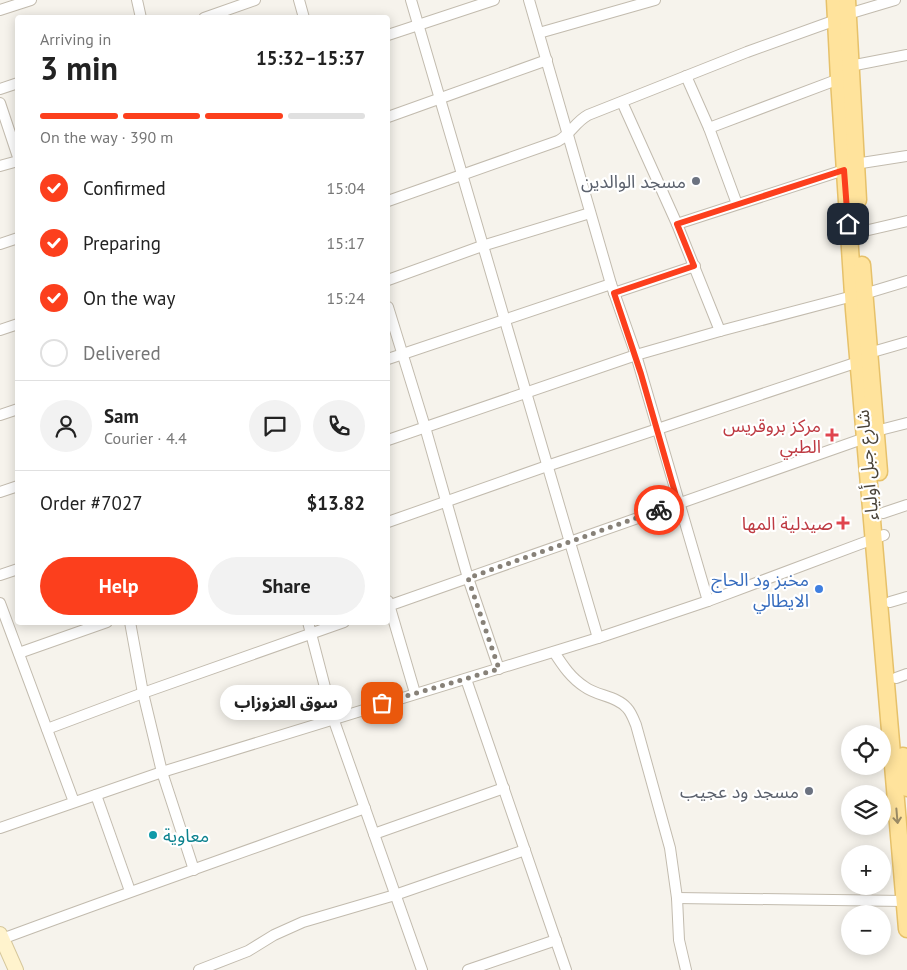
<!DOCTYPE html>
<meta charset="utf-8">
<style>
:root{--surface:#fff;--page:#f2f2f2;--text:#222;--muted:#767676;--line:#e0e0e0;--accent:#fc3f1d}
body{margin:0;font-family:"PT Sans","Noto Sans Arabic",sans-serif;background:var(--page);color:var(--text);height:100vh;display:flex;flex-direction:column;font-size:19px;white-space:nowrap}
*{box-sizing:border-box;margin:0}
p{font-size:16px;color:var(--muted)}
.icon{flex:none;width:28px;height:28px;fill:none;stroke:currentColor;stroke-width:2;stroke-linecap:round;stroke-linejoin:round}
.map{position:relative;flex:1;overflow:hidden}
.side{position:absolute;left:15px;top:15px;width:375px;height:610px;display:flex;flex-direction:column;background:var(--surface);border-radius:5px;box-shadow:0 2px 12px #0003}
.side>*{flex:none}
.controls{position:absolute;left:841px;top:725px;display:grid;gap:10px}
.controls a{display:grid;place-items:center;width:50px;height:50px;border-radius:50%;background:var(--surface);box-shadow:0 2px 12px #0003;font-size:25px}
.pin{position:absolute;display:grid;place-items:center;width:42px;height:42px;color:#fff;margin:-21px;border-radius:10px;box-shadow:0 2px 8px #0006}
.courier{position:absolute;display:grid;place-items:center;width:50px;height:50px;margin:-25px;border:4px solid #fc3f1d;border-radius:50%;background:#fff;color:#222;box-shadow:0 1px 6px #0007}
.bubble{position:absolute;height:35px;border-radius:18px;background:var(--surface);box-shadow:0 2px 12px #0003;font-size:16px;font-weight:800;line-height:35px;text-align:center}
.head em{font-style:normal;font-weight:800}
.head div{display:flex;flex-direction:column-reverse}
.head{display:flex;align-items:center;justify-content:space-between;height:85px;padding:0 25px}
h1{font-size:32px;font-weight:800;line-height:38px}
.bar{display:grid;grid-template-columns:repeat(4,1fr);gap:8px 5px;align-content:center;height:60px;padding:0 25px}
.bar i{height:6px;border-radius:4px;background:var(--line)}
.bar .active{background:var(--accent)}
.bar p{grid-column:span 4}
.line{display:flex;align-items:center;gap:12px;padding:0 25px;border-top:1px solid var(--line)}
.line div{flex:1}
.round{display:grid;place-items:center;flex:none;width:52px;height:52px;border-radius:26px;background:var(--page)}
ol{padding:0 25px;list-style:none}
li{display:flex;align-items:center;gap:15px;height:55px}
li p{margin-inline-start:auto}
li .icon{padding:5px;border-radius:50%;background:var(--accent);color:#fff;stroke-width:4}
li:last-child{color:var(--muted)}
li i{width:28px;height:28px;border:2px solid var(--line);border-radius:50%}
.primary-button{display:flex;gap:10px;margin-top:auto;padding:10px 25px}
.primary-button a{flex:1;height:58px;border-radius:30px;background:var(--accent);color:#fff;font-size:20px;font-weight:800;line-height:58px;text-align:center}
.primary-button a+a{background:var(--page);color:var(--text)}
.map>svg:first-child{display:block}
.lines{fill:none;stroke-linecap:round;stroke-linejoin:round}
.street-casing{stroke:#c2bbae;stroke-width:12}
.secondary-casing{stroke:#d6c79b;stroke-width:16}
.primary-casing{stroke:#e6c16a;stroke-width:19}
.street{stroke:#fff;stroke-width:10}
.secondary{stroke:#fff3cd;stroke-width:14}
.primary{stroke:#ffe39c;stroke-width:16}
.oneway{stroke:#9c8c66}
.done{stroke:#878178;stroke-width:5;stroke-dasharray:0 9}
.route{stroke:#fc3f1d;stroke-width:6}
.worship-dot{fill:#6b7280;stroke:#fff;stroke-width:2}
.health-dot{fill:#e0444e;stroke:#fff;stroke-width:2}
.shop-dot{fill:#3f7fe0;stroke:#fff;stroke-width:2}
.culture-dot{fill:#0f9aa8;stroke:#fff;stroke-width:2}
.labels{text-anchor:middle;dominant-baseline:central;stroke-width:4.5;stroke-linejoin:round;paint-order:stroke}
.worship-label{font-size:18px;fill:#5b616d;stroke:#fff;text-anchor:end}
.health-label{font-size:18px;fill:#be3a42;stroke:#fff;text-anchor:end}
.street-label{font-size:18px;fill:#4b4439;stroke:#fff}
.shop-label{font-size:18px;fill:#366cbe;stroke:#fff;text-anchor:end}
.culture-label{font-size:18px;fill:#0d838f;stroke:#fff;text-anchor:start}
</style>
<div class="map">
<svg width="907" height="970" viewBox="0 0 907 970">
<rect width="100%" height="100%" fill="#f6f3ec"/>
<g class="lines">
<g class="street-casing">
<g id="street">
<path d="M137,0l4,18"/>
<path d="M299,0l5,18"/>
<path d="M411,0l187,638"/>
<path d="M529,0l82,284 25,71 72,246"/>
<path d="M0,10l31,-10"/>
<path d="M848,14l47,-14"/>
<path d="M204,18l51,-18"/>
<path d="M539,33l116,-33"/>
<path d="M388,35l106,-35"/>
<path d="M850,66l57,-11"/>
<path d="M686,76l23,52 28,76"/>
<path d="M0,89l18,-6"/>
<path d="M622,102l55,122 43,107"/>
<path d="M0,103l18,54"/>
<path d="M388,117l159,-57"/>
<path d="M709,128l130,-49"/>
<path d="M855,164l52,-8"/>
<path d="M0,166l18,-5"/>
<path d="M388,201l170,-60c12,-6 17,-19 30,-26l159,-63 89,-32"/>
<path d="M677,224l167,-54"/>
<path d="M860,232l47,-11"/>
<path d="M0,244l18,-6"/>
<path d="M388,280l94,-34 108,-33"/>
<path d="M614,293l81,-27"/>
<path d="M864,294l43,-13"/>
<path d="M388,307l37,120 43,151 31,91"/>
<path d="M0,330l18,-6"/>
<path d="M869,353l38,-11"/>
<path d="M388,359l223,-75"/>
<path d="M0,415l18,-6"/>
<path d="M876,431l31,-8"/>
<path d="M388,440l248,-85 84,-24 133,-35"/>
<path d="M0,492l18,-6"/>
<path d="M883,513l24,-8"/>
<path d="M388,522l159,-56 311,-104"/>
<path d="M0,575l18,-6"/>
<path d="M388,601l27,92"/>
<path d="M890,602l17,-5"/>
<path d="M0,603l74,199"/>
<path d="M388,606l477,-168"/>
<path d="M130,622l13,71 19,79 32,98"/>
<path d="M308,622l25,96 89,252"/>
<path d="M554,652c9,14 17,26 31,35 12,9 32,9 42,21 4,4 7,12 9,17l34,123 7,50 2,42 7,30"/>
<path d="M19,653l88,-31"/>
<path d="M896,678l11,-4"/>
<path d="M466,679l100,291"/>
<path d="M47,729l96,-36 201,-71"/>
<path d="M96,795l34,96"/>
<path d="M0,828l162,-56 436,-134 110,-37 176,-66"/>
<path d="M374,834l130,-46"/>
<path d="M677,898l227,3"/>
<path d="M2,939c121,-45 242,-87 363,-131"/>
<path d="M199,970l49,-19 26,-16 29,-13 92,-27 130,-45"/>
<path d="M468,970l88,-30"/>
</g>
</g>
<g class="secondary-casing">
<path id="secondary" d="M0,934l16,36"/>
</g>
<g class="primary-casing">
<g id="primary">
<path d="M835,0l4,79 15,231 53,619"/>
<path d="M847,0l11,200"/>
<path d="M862,265l17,207"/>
<path d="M903,756l4,32"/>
</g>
</g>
<use href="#street" class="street"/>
<use href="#secondary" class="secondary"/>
<use href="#primary" class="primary"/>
</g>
<defs><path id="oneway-shaft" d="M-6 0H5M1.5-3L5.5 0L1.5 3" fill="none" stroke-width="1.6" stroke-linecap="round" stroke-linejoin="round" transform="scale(1.25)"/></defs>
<use class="oneway" href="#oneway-shaft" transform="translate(897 816) rotate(85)"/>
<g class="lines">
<path class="done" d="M382,703l117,-34 -31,-91 191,-68"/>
<path class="route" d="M659,510l19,-7 -37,-129 -27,-81 80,-27 -17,-42 167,-54 4,54"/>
</g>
<g class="worship-dot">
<circle cx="696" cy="181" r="5"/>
<circle cx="809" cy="791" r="5"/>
</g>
<g class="health-dot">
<path d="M829.5 427.5h5v5h5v5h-5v5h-5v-5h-5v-5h5z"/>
<path d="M840.5 515.5h5v5h5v5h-5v5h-5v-5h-5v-5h5z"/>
</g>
<circle class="shop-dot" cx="819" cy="589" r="5"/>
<circle class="culture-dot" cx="153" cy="835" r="5"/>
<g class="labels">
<g class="worship-label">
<text x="686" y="181">مسجد الوالدين</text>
<text x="799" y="791">مسجد ود عجيب</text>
</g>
<g class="health-label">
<text x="821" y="425">مركز بروقريس<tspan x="821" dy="21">الطبي</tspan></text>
<text x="833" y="523">صيدلية المها</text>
</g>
<g class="street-label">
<text transform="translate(867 465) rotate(-95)">شارع جبل أولياء</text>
</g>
<g class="shop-label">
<text x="809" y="579">مخبز ود الحاج<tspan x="809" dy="21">الايطالي</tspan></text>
</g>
<g class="culture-label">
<text x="163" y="835">معاوية</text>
</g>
</g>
</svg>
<div class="controls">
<a><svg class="icon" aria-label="locate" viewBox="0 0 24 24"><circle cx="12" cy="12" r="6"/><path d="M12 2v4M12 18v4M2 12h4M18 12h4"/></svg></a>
<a><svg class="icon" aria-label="layers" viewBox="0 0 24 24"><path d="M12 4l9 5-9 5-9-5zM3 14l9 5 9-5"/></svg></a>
<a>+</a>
<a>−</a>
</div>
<div class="pin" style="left:382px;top:703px;background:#ea580c"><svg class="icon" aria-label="bag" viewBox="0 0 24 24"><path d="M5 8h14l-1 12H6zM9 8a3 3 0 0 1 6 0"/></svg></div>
<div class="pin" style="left:848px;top:224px;background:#1f2937"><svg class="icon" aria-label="home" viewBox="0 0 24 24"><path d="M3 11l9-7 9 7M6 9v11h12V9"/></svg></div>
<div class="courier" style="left:659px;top:510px"><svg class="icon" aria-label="bike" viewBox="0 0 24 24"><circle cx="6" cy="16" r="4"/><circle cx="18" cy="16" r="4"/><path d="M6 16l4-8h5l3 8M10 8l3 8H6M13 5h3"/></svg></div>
<div class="bubble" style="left:220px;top:685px;width:132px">سوق العزوزاب</div>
<section class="side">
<div class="head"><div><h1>3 min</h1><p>Arriving in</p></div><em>15:32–15:37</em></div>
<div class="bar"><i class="active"></i><i class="active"></i><i class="active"></i><i></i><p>On the way · 390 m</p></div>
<ol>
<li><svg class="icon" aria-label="check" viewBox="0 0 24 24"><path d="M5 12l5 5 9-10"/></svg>Confirmed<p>15:04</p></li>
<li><svg class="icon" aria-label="check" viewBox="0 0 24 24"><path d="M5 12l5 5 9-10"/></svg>Preparing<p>15:17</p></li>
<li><svg class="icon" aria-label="check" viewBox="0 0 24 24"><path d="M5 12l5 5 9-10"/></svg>On the way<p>15:24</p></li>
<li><i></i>Delivered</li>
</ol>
<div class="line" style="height:90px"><a class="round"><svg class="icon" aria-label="person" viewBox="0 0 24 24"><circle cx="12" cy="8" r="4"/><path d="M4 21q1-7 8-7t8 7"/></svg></a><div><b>Sam</b><p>Courier · 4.4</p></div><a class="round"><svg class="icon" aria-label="chat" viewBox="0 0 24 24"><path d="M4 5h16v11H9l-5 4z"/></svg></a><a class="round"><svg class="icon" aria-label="phone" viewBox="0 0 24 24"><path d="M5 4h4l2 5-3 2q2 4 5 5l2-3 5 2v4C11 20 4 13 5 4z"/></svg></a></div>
<div class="line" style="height:65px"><div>Order #7027</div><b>$13.82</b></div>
<div class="primary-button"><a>Help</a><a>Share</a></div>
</section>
</div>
